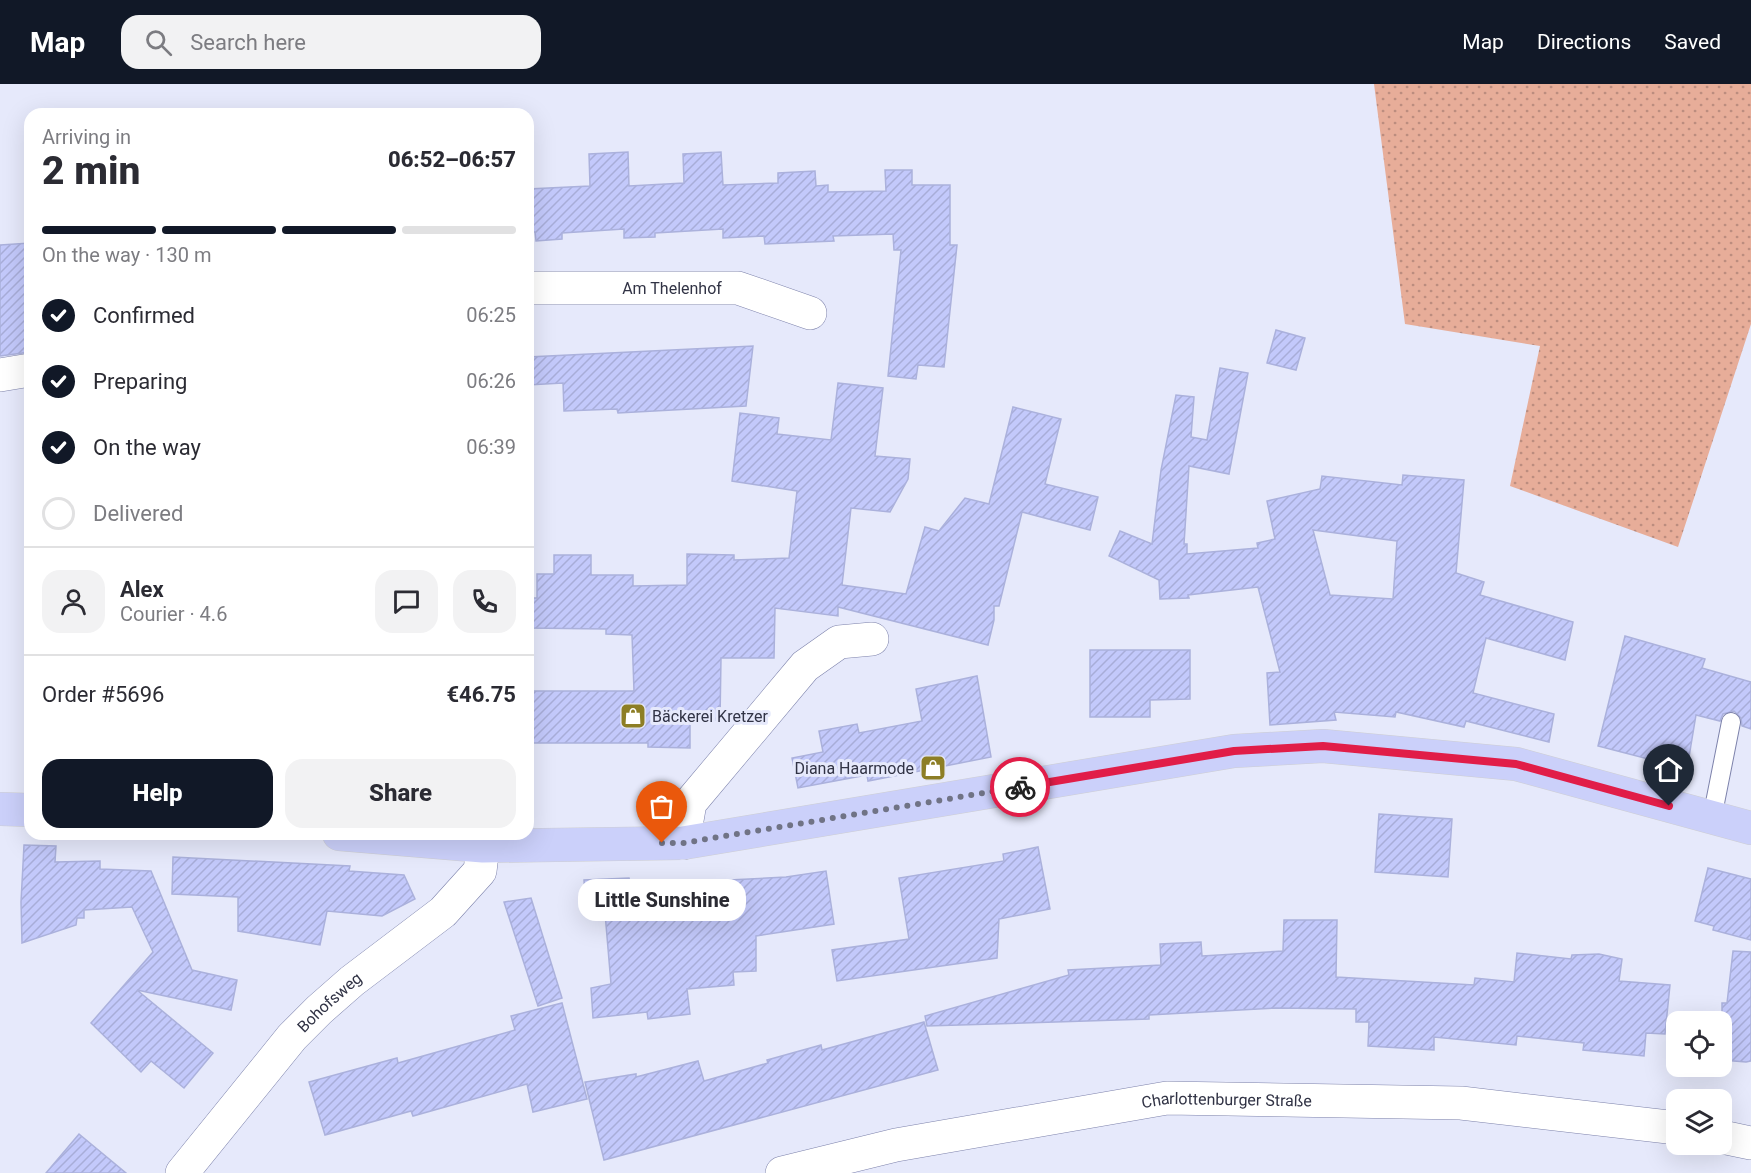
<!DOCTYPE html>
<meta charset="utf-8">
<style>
:root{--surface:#fff;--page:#f2f2f3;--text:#2b2b33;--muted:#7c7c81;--line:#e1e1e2;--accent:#111827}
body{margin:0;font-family:Roboto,sans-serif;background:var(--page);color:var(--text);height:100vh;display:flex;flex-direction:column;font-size:22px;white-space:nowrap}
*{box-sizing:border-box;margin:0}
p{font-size:20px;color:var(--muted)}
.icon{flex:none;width:33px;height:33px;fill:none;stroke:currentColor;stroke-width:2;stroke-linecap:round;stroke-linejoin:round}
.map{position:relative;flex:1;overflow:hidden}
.sheet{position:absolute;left:24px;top:24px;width:510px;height:732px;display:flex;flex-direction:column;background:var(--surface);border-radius:18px;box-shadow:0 6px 24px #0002}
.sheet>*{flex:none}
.tools{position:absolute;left:1666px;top:927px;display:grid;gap:12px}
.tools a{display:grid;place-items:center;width:66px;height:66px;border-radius:12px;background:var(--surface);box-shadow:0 6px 24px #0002;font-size:30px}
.pin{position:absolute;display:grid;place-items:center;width:51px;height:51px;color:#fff;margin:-62px -26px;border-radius:50% 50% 50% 0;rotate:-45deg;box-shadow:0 0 6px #0007}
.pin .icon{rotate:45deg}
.courier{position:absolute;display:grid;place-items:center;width:60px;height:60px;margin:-30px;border:4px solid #e11d48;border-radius:50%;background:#fff;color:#222;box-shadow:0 2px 8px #0007}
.bubble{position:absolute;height:42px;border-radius:18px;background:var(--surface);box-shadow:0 6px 24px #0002;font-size:20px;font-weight:800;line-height:42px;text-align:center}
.headline em{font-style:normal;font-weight:800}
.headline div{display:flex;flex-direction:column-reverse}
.headline{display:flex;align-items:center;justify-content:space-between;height:102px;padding:0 18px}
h1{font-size:39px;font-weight:800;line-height:45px}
.bar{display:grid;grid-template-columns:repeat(4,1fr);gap:9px 6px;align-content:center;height:72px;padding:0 18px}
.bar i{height:8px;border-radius:4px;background:var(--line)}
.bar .selected{background:var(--accent)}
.bar p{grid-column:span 4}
.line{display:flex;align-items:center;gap:15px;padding:0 18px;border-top:2px solid var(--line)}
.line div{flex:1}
.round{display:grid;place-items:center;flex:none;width:63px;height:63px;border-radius:18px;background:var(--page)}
ol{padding:0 18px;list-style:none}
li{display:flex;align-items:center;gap:18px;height:66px}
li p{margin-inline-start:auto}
li .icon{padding:6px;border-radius:50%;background:var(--accent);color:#fff;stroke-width:4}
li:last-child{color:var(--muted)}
li i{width:33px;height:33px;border:3px solid var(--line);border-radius:50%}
.primary-button{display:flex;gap:12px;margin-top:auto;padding:12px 18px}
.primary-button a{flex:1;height:69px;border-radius:18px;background:var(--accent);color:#fff;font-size:24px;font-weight:800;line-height:69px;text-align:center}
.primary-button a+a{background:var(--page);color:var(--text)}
header{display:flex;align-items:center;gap:36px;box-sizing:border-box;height:84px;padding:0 30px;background:var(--accent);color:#fff}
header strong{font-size:28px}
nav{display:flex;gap:33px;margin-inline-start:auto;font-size:21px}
.search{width:420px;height:54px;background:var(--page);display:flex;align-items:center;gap:15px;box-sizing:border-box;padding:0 21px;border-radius:18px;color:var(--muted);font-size:22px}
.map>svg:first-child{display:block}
.grass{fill:url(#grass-dots)}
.building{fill:url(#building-hatch);stroke:#abb1dc;stroke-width:1.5;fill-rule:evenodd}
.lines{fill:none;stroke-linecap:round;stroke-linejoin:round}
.service-casing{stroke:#7d82ab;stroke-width:20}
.minor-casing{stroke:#7d82ab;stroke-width:34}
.tertiary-casing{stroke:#7d82ab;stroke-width:34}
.primary-casing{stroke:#ceced2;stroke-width:34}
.service{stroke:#fff;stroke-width:18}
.minor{stroke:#fff;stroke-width:33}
.tertiary{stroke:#fff;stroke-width:33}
.primary{stroke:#cbd0fa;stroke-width:33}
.done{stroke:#707385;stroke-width:6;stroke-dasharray:0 10.8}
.route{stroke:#e11d48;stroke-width:8}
.labels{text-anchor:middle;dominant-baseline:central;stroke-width:6;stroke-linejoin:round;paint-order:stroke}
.street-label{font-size:16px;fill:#313345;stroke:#e6e9fb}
.poi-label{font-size:16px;fill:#313345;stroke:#e6e9fb;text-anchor:start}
</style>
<header>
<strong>Map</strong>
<div class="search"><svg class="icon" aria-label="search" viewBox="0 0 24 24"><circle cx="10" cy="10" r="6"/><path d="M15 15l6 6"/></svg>Search here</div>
<nav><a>Map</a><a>Directions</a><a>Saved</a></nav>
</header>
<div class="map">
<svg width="1751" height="1089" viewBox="0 0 1751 1089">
<defs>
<pattern id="grass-dots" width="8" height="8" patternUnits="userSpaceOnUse" patternTransform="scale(1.5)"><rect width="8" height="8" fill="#e7ad99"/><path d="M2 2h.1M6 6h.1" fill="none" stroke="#bc8d7f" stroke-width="1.8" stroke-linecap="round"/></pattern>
<pattern id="building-hatch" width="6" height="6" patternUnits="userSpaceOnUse" patternTransform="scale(1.5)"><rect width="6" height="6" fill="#c3c9fb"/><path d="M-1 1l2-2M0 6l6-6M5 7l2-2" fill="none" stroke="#a8add8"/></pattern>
</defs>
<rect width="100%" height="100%" fill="#e6e9fb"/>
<path class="grass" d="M1374,0h377v240l-73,223 -168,-61 30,-140 -135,-22z"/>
<g class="building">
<path d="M628,68l1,34 55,-3 -1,-29 38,-2 2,33 55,-2v-10l37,-2 1,15 12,-1v7l58,-1 -1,-21h27v15h38v60h7l-13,122 -26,-2 -2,14 -28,-3 13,-126h-7l-1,-16 -60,2 1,5 -69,3 -1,-8 -41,2v-9l-68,4v4l-31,1v-9l-62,4v6l-26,2 -1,-9h-7v-43l62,-3 -1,-32z"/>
<path d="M30,159v109l-30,4v-111z"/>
<path d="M1276,246l29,8 -9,32 -29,-7z"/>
<path d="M753,262l-7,60 -128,7 -1,-4 -53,2 -1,-28 -35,2v-28z"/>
<path d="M1220,284l28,5 -19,101 -40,-8 -5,78h3v10l71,-6 -1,-5 18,-4 -8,-38 53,-12 2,-13 80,9 1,-10 61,5 -8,93 28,9 -4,13 93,27 -8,38 -79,-22 -13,55 81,21 -5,28 -83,-21 -2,6 -68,-15 -1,5 -61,-5 2,8 -66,5 -3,-52 13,-1 -22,-85 -70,8 1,3 -29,1 -1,-19 -50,-24 11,-25 32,13 9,-74 15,-75 18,2 -3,40 16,3zM1313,446l84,11 -4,58 -63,-4z"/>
<path d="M838,299l45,5 -8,68 35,3 -2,20 -18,33 -39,-4 -9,77 64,9 19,-67 14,4 26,-33 24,6 24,-97 48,12 -16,65 53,13 -8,33 -68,-18 -23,94h-5v14l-6,25 -150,-38v9l-63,-8 -1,50h-53l-1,62h-30v28l-42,-1v-4h-120v-52h106l-2,-56 -26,-1v-5l-78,-1v-30h9v-24h17v-19h37v20h42v11l54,-1v-31l47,1v5l55,-2 8,-67 -65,-10 8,-68 39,5 -2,16 54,6z"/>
<path d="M1625,552l80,23 -3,9 49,14v47l-9,-3 -1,-8 -7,-7 -11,3 -3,7 -24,-6 -9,54 -89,-23z"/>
<path d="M1090,566h100v49l-40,1v17h-60z"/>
<path d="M977,592l14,81 -123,24 -1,-6 -69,13 -6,-30 31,-6 -4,-21 38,-7 2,9 63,-12 -6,-32z"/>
<path d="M1379,730l73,5 -4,58 -73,-5z"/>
<path d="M24,761l32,1 -1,16 45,-1v8l51,2 41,99 45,10 -6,30 -94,-20 76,63 -29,35 -33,-27 -10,11 -50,-49 62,-71 -21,-45 -48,3v8h-7l-1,7 -54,18 -1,-41z"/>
<path d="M1038,763l12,62 -51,10 -2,39 -160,23 -5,-31 77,-11 -10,-61 105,-17 -1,-7z"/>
<path d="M173,773l177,9 -1,5 55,4 11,24 -33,17 -55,-5 -7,34 -82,-14v-34l-66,-3z"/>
<path d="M1708,784l43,11v61l-38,-10 1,-4 -19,-5z"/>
<path d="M826,787l8,53 -78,12v35l-23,1 1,13 -47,4 3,25 -42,5 -1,-7 -54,6 -2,-30 20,-4 -6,-71 -19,1 -2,-34 45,-2 1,4 79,-1 77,-4z"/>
<path d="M531,814l31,100 -24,8 -34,-104z"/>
<path d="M1284,836h53l-1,57 138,8 1,-7 39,4 3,-29 54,6 1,-4 27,-1 23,5 -3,22 51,4 -5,49 -19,-1 -2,23 -61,-6 1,-7 -67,-7 -1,9 -82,-8v13l-66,-4 1,-24h-13v-13l-80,-1 -127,7v4l-222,7 -2,-10 144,-41 -1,-5 93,-5 -1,-21 41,-2 1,14 81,-5z"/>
<path d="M1733,867l18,1v109l-5,1 -24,-2v-57h5z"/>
<path d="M562,919l25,96 -54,13 -6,-28 -114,32 -2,-5 -86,24 -16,-53 88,-24 1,5 117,-33 -4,-14z"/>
<path d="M924,938l14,48 -334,90 -19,-78 51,-8v3l62,-16 6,20 64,-18 -1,-3 54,-15 1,5z"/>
<path d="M79,1050l47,39h-80z"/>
</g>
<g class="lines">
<g class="service-casing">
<path id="service" d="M1712,734l19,-96"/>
</g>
<g class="minor-casing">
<g id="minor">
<path id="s1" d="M528,204h210l72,25"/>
<path d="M0,291l30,-5"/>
<path d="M683,759l7,-40 115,-137 34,-24 33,-3"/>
<path d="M1722,1053l29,6"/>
<path id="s2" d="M782,1089l114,-28 271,-47 294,5 216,25"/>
</g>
</g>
<g class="tertiary-casing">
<g id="tertiary">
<path id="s3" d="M182,1089l110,-136 27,-27 33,-29 91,-69 37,-41 3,-25"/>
</g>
</g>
<g class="primary-casing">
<g id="primary">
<path d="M0,725l30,1"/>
<path d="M339,750l144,12 200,-3 551,-92 89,-5 193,18 235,64"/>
</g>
</g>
<use href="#service" class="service"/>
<use href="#minor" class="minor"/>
<use href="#tertiary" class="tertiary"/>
<use href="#primary" class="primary"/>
</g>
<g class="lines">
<path class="done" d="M662,759h21l337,-56"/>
<path class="route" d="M1020,703l214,-36 89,-5 193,18 153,42"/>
</g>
<defs>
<g id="shop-square" transform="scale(1.35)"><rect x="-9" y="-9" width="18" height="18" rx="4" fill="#8d7e25" stroke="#e6e9fb"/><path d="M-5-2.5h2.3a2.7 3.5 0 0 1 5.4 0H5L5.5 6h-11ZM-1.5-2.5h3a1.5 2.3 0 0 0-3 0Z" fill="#fff"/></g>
</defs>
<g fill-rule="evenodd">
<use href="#shop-square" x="633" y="632"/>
<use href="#shop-square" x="933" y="684"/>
</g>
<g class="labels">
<g class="street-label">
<text stroke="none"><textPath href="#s1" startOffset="144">Am Thelenhof</textPath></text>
<text stroke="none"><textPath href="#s3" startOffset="226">Bohofsweg</textPath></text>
<text stroke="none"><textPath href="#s2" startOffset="452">Charlottenburger Straße</textPath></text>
</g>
<g class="poi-label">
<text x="652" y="632">Bäckerei Kretzer</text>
<text x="914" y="684" text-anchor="end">Diana Haarmode</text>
</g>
</g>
</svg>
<div class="tools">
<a><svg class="icon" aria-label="locate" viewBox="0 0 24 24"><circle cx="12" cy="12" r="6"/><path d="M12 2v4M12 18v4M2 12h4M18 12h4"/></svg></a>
<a><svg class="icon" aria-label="layers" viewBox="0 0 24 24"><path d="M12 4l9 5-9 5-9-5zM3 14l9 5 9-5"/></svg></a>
</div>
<div class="pin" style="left:662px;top:759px;background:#ea580c"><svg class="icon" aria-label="bag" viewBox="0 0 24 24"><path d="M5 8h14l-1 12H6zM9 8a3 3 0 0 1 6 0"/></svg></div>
<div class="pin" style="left:1669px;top:722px;background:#1f2937"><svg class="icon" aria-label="home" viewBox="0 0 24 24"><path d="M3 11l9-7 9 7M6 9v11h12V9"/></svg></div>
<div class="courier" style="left:1020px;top:703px"><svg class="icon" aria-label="bike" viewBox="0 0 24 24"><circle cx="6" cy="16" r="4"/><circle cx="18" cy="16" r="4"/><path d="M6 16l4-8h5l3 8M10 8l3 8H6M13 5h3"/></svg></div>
<div class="bubble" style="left:578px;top:795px;width:168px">Little Sunshine</div>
<section class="sheet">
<div class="headline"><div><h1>2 min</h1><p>Arriving in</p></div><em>06:52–06:57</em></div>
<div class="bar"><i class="selected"></i><i class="selected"></i><i class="selected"></i><i></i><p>On the way · 130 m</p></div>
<ol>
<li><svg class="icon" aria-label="check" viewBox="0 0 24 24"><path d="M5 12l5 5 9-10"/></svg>Confirmed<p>06:25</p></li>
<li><svg class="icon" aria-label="check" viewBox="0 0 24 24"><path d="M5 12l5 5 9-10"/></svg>Preparing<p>06:26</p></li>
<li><svg class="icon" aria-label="check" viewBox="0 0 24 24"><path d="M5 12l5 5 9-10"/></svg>On the way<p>06:39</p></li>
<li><i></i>Delivered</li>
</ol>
<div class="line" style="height:108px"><a class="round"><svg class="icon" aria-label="person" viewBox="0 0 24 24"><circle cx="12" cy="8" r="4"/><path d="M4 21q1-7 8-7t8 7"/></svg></a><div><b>Alex</b><p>Courier · 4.6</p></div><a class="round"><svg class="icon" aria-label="chat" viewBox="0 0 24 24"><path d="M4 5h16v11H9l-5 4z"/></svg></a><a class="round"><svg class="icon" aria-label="phone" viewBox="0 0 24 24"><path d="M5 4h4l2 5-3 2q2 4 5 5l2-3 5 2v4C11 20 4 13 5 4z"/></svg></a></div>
<div class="line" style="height:78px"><div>Order #5696</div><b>€46.75</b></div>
<div class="primary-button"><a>Help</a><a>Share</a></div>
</section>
</div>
